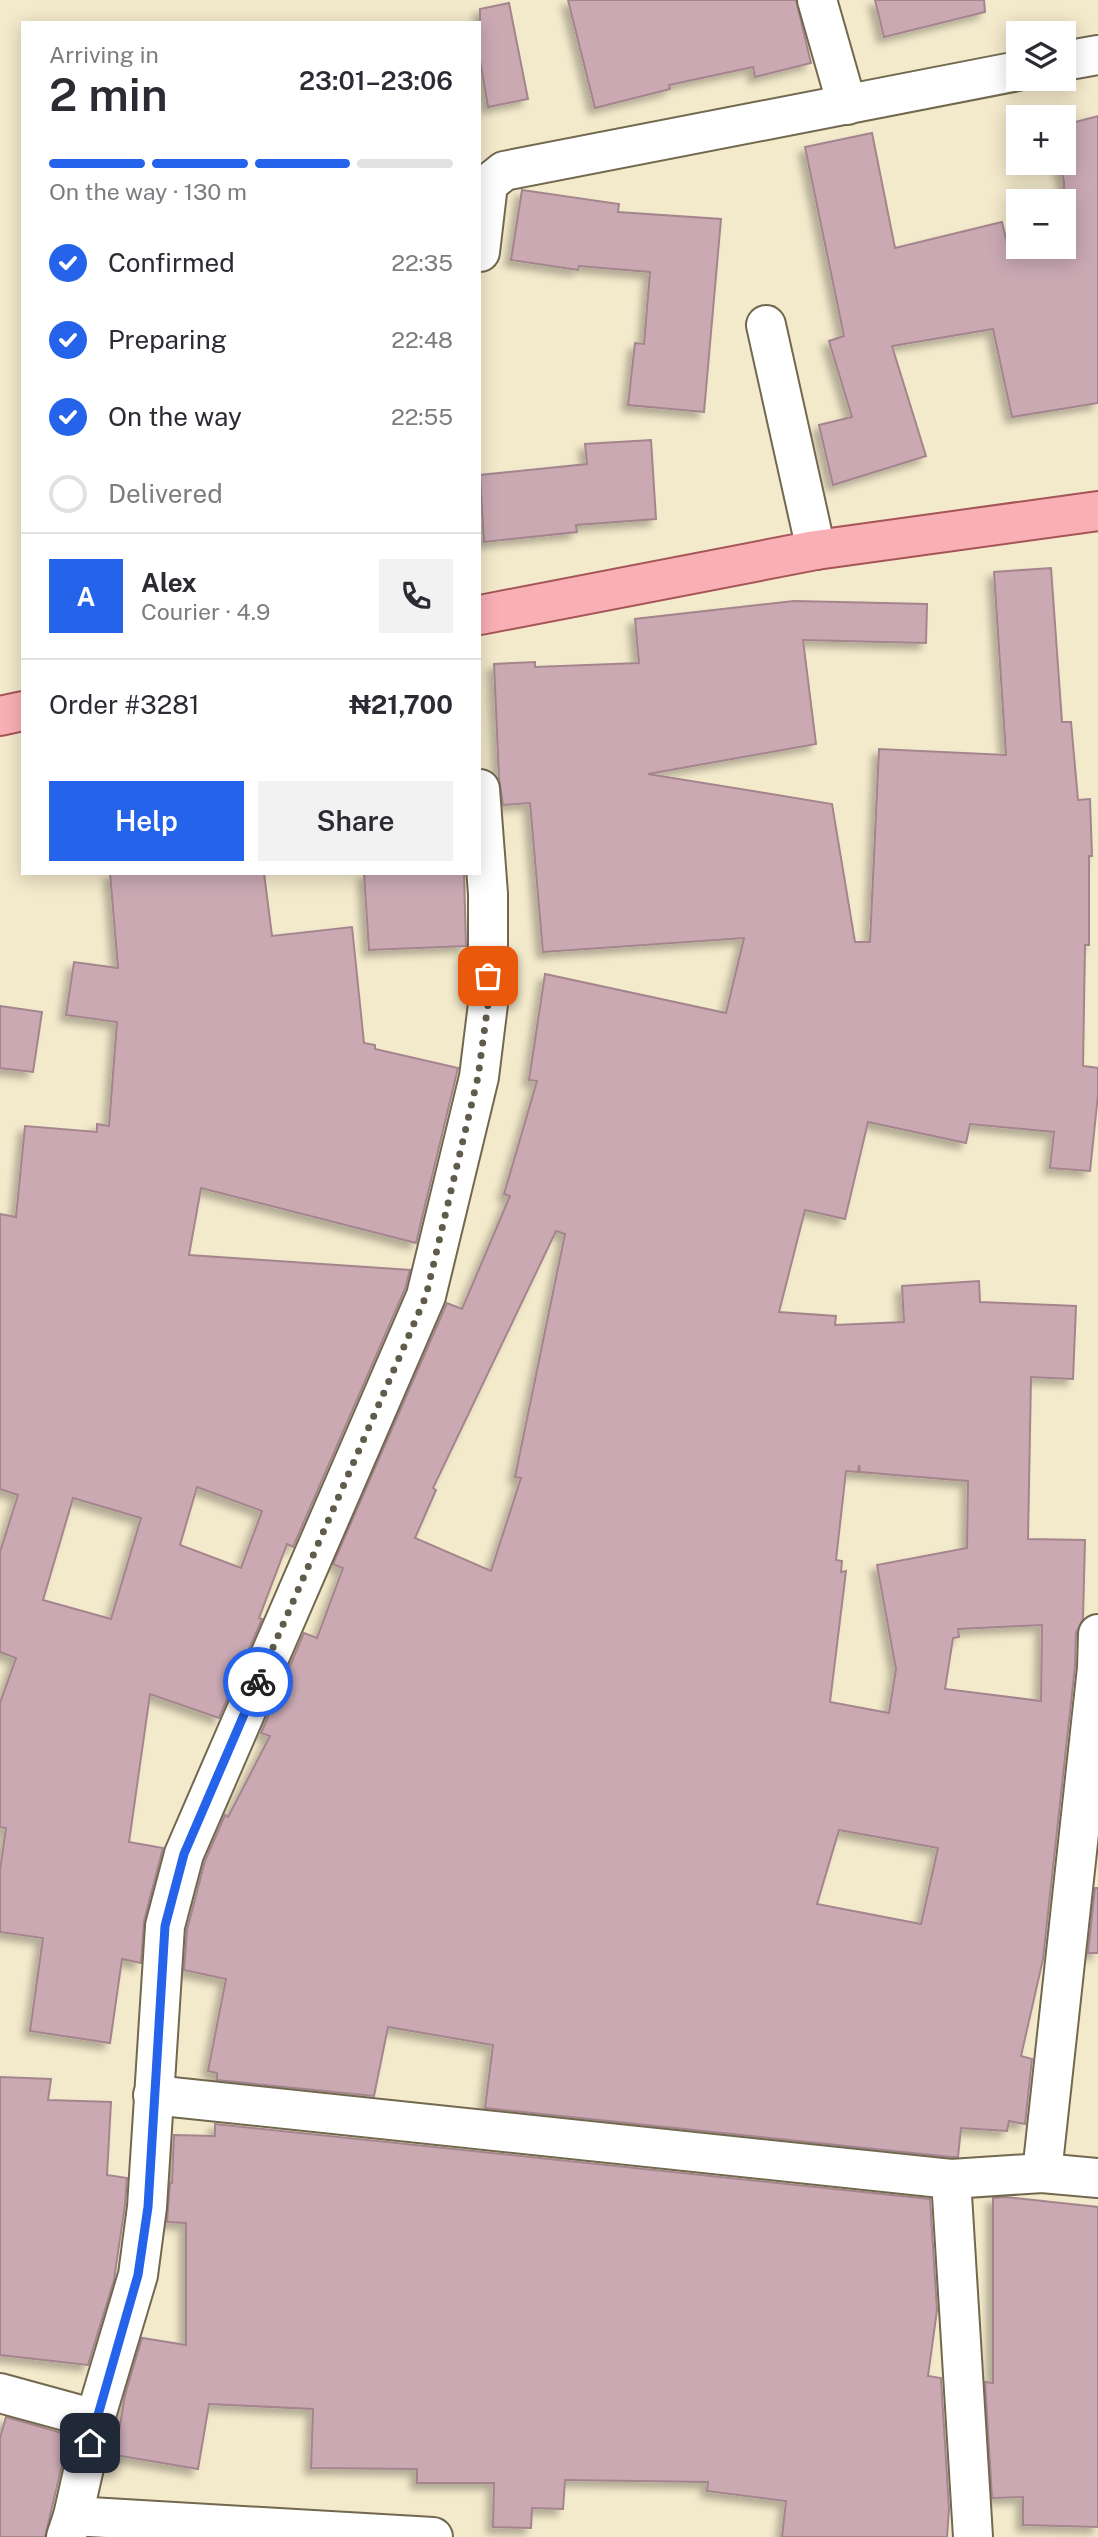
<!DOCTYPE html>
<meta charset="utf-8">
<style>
:root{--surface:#fff;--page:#f2f2f3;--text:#2b2b33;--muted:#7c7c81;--line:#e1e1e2;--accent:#2563eb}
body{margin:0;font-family:"Public Sans",sans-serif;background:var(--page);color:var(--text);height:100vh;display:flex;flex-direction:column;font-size:26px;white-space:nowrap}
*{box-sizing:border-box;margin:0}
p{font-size:23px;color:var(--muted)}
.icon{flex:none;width:38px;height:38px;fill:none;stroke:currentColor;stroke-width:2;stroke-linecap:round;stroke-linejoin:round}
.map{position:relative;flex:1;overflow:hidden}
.side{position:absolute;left:21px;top:21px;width:460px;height:854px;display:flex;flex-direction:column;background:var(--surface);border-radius:0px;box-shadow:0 4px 18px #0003}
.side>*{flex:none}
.controls{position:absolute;left:1006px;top:21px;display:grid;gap:14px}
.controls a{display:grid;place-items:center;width:70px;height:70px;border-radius:0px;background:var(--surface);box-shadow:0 4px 18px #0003;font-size:35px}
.pin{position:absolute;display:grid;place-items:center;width:60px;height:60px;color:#fff;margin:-30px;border-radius:14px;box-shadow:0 4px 10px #0006}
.courier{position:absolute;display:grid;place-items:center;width:70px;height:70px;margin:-35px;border:5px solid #2563eb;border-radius:50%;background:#fff;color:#222;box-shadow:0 2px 9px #0007}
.overview em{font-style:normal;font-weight:600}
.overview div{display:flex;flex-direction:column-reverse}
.overview{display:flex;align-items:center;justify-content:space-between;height:119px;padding:0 28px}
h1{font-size:46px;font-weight:600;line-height:52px}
.bar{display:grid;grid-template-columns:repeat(4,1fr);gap:10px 7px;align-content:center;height:84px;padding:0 28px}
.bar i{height:9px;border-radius:5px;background:var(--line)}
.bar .active{background:var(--accent)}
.bar p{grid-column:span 4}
.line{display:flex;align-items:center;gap:18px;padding:0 28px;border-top:2px solid var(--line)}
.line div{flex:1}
.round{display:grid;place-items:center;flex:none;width:74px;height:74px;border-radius:0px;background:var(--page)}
ol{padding:0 28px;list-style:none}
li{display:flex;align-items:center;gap:21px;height:77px}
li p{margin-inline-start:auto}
li .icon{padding:7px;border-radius:50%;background:var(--accent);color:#fff;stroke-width:4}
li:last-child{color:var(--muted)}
li i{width:38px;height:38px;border:4px solid var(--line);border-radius:50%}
.button{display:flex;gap:14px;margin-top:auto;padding:14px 28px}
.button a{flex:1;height:80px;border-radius:0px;background:var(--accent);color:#fff;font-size:28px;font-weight:600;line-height:80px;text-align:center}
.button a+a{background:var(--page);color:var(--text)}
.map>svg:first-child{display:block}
.building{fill:#caa9b3;stroke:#a4858e;stroke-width:2;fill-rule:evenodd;filter:url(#shadow)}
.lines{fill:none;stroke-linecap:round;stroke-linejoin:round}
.minor-casing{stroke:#71684e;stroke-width:42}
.major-casing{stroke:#a55557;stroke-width:42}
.minor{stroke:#fff;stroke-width:38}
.major{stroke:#f9b0b5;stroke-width:38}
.done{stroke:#605b4a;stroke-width:7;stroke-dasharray:0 12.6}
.route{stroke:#2563eb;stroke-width:9}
</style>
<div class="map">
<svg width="1098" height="2537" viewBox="0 0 1098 2537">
<defs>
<filter id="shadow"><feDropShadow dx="-6" dy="6" stdDeviation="3.5" flood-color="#0004"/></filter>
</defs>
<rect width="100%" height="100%" fill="#f3e9cb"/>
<g class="building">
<path d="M568,0h228l15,63 -56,14 -2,-10 -84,18 1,4 -75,19z"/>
<path d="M875,0h109l1,12 -101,25z"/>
<path d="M509,3l19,96 -40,8 -8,-47v-51z"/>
<path d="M1098,116v287l-86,14 -19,-88 -101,17 34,110 -93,29 -14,-60 33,-8 -23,-76 15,-5 -39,-189 67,-14 23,115 107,-26 6,25h56v-66l-5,-18h5v-38z"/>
<path d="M522,190l97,14 -1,8 103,7 -17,193 -76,-7 7,-62 9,1 6,-72 -71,-6 -1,4 -67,-10z"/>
<path d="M651,440l5,79 -80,6 1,7 -93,10 -4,-67 107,-11 -2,-20z"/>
<path d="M1051,568l11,154h9l7,78 12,-1 2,57h-3v89h-4l-2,121 15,2v27l-8,76 -40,-3 4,-36 -84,-8 -4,19 -98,-21 -23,97 -40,-9 -26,102 57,4 -1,9 69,-3 -2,-36 77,-5 1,21 96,4 -3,73 -42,-2 -3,162 57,1 -2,79 -7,14 -1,33 -32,293 -22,97 11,3 -7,65 -16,-3 -2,10 -46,-3 -3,29h-7l-466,-49 8,-63 -105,-18 -14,69 -157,-16v-7l-9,-2 18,-92 -42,-9 3,-40 18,-69 20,-46 3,2 42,-81 -9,-3 43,-100 13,5 26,-70 -10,-4 114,-261 15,6 48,-113 -6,-2 33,-113 -8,-1 16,-106 181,39 18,-75 -201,14 -13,-149 -27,2 -4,-27 -5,-114 41,-2v5l104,-4 -4,-44 159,-18 133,3 -1,39 -123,-3 13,104 -168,30 184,30 23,138h15l9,-193 127,6 -12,-183zM556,1231l9,3 -50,243 6,1 -30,93 -76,-33 21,-48 -3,-2zM859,1465l1,7 108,9 -1,67 -90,17 19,104 -7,44 -59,-11 16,-131 -5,1 1,-11 -6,-1 10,-89 12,1zM1042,1625l-1,76 -96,-12 8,-51 6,-1 -1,-8zM839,1830l99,18 -17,76 -104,-20z"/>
<path d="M110,873h154l8,63 80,-9 12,116 11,2v4l83,19 -42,175 -215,-55 -12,67 221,15 -5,19 -112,258 -6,-3 -28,74 3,1 -43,99 -69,-24 -21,148 34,6 -19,73 -3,42 -19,-4 -12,84 -80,-12 13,-93 -43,-6v-62l6,-42 -6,-1v-124l16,-45 -16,-6v-100l18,-57 -18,-6v-275l16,3 9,-91 72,6v-8l12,2 8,-104 -51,-7 8,-53 44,6zM197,1487l65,24 -21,57 -61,-23zM73,1498l68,20 -30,101 -68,-19z"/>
<path d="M364,873h100l2,73 -97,4z"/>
<path d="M0,1006l42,6 -9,60 -33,-4z"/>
<path d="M1095,1888h3v65h-10z"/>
<path d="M0,2077l51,2 -3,21 63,2 -4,73 20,3 -2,27 -11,75 -26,85 -88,-10z"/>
<path d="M215,2124l715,75 7,111 -9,66 13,2 8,131 -2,28h-165l4,-36 -79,-10 1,-9 -143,-2 -2,29 -31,-1 -1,20 -38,-1 1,-44h-77v-14l-106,-1 2,-59 -104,-5 -11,65 -83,-14 10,-60 17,-57 44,7v-122l-19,-1 3,-39h2l2,-48 41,1z"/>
<path d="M1005,2197l93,10v320l-75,-2v-28l-31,1 -7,-116 8,1v-185z"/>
<path d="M6,2417l63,18 -24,102h-45v-99z"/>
</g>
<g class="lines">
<g class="minor-casing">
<g id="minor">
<path d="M817,0l30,105"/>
<path d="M1064,61l34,-6"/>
<path d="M480,252l8,-68 16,-13 514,-100"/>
<path d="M766,325l50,225"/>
<path d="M153,2095l798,84 91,-6 56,5"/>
<path d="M1042,2173l55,-505 1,-34"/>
<path d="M951,2179l22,358"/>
<path d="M0,2393l95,26"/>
<path d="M73,2516l360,21"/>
<path d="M66,2537l7,-21 22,-97 43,-144 9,-68 18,-281 19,-72 242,-558 53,-219 9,-73v-110l-8,-105"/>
</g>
</g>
<g class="major-casing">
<g id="major">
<path d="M480,615l336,-65 282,-39"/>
<path d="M0,716l23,-5"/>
</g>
</g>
<use href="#minor" class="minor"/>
<use href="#major" class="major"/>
</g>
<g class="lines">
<path class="done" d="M258,1682l168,-386 52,-219 10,-73v-28"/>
<path class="route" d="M90,2443l48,-168 10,-68 17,-281 19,-72 74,-172"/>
</g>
</svg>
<div class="controls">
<a><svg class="icon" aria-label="layers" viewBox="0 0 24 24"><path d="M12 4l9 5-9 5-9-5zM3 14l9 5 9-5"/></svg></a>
<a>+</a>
<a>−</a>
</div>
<div class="pin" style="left:488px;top:976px;background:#ea580c"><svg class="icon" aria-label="bag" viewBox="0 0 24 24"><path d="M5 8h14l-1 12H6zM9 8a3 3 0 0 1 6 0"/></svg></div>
<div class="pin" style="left:90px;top:2443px;background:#1f2937"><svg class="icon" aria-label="home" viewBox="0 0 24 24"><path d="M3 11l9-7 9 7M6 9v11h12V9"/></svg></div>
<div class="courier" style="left:258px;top:1682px"><svg class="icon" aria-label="bike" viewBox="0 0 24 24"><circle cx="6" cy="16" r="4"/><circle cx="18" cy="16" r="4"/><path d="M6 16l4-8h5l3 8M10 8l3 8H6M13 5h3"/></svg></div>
<section class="side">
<div class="overview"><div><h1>2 min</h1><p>Arriving in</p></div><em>23:01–23:06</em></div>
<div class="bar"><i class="active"></i><i class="active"></i><i class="active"></i><i></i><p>On the way · 130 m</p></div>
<ol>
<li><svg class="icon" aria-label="check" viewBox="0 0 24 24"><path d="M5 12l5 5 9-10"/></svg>Confirmed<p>22:35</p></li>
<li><svg class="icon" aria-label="check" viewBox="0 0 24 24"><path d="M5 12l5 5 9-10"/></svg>Preparing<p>22:48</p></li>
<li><svg class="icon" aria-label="check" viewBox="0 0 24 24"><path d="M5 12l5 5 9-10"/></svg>On the way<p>22:55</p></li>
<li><i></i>Delivered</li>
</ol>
<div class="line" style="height:126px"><b class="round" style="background:var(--accent);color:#fff">A</b><div><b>Alex</b><p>Courier · 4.9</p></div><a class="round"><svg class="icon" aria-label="phone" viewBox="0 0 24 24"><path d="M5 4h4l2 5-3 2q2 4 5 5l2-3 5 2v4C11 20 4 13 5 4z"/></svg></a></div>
<div class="line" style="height:91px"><div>Order #3281</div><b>₦21,700</b></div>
<div class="button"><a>Help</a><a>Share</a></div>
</section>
</div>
